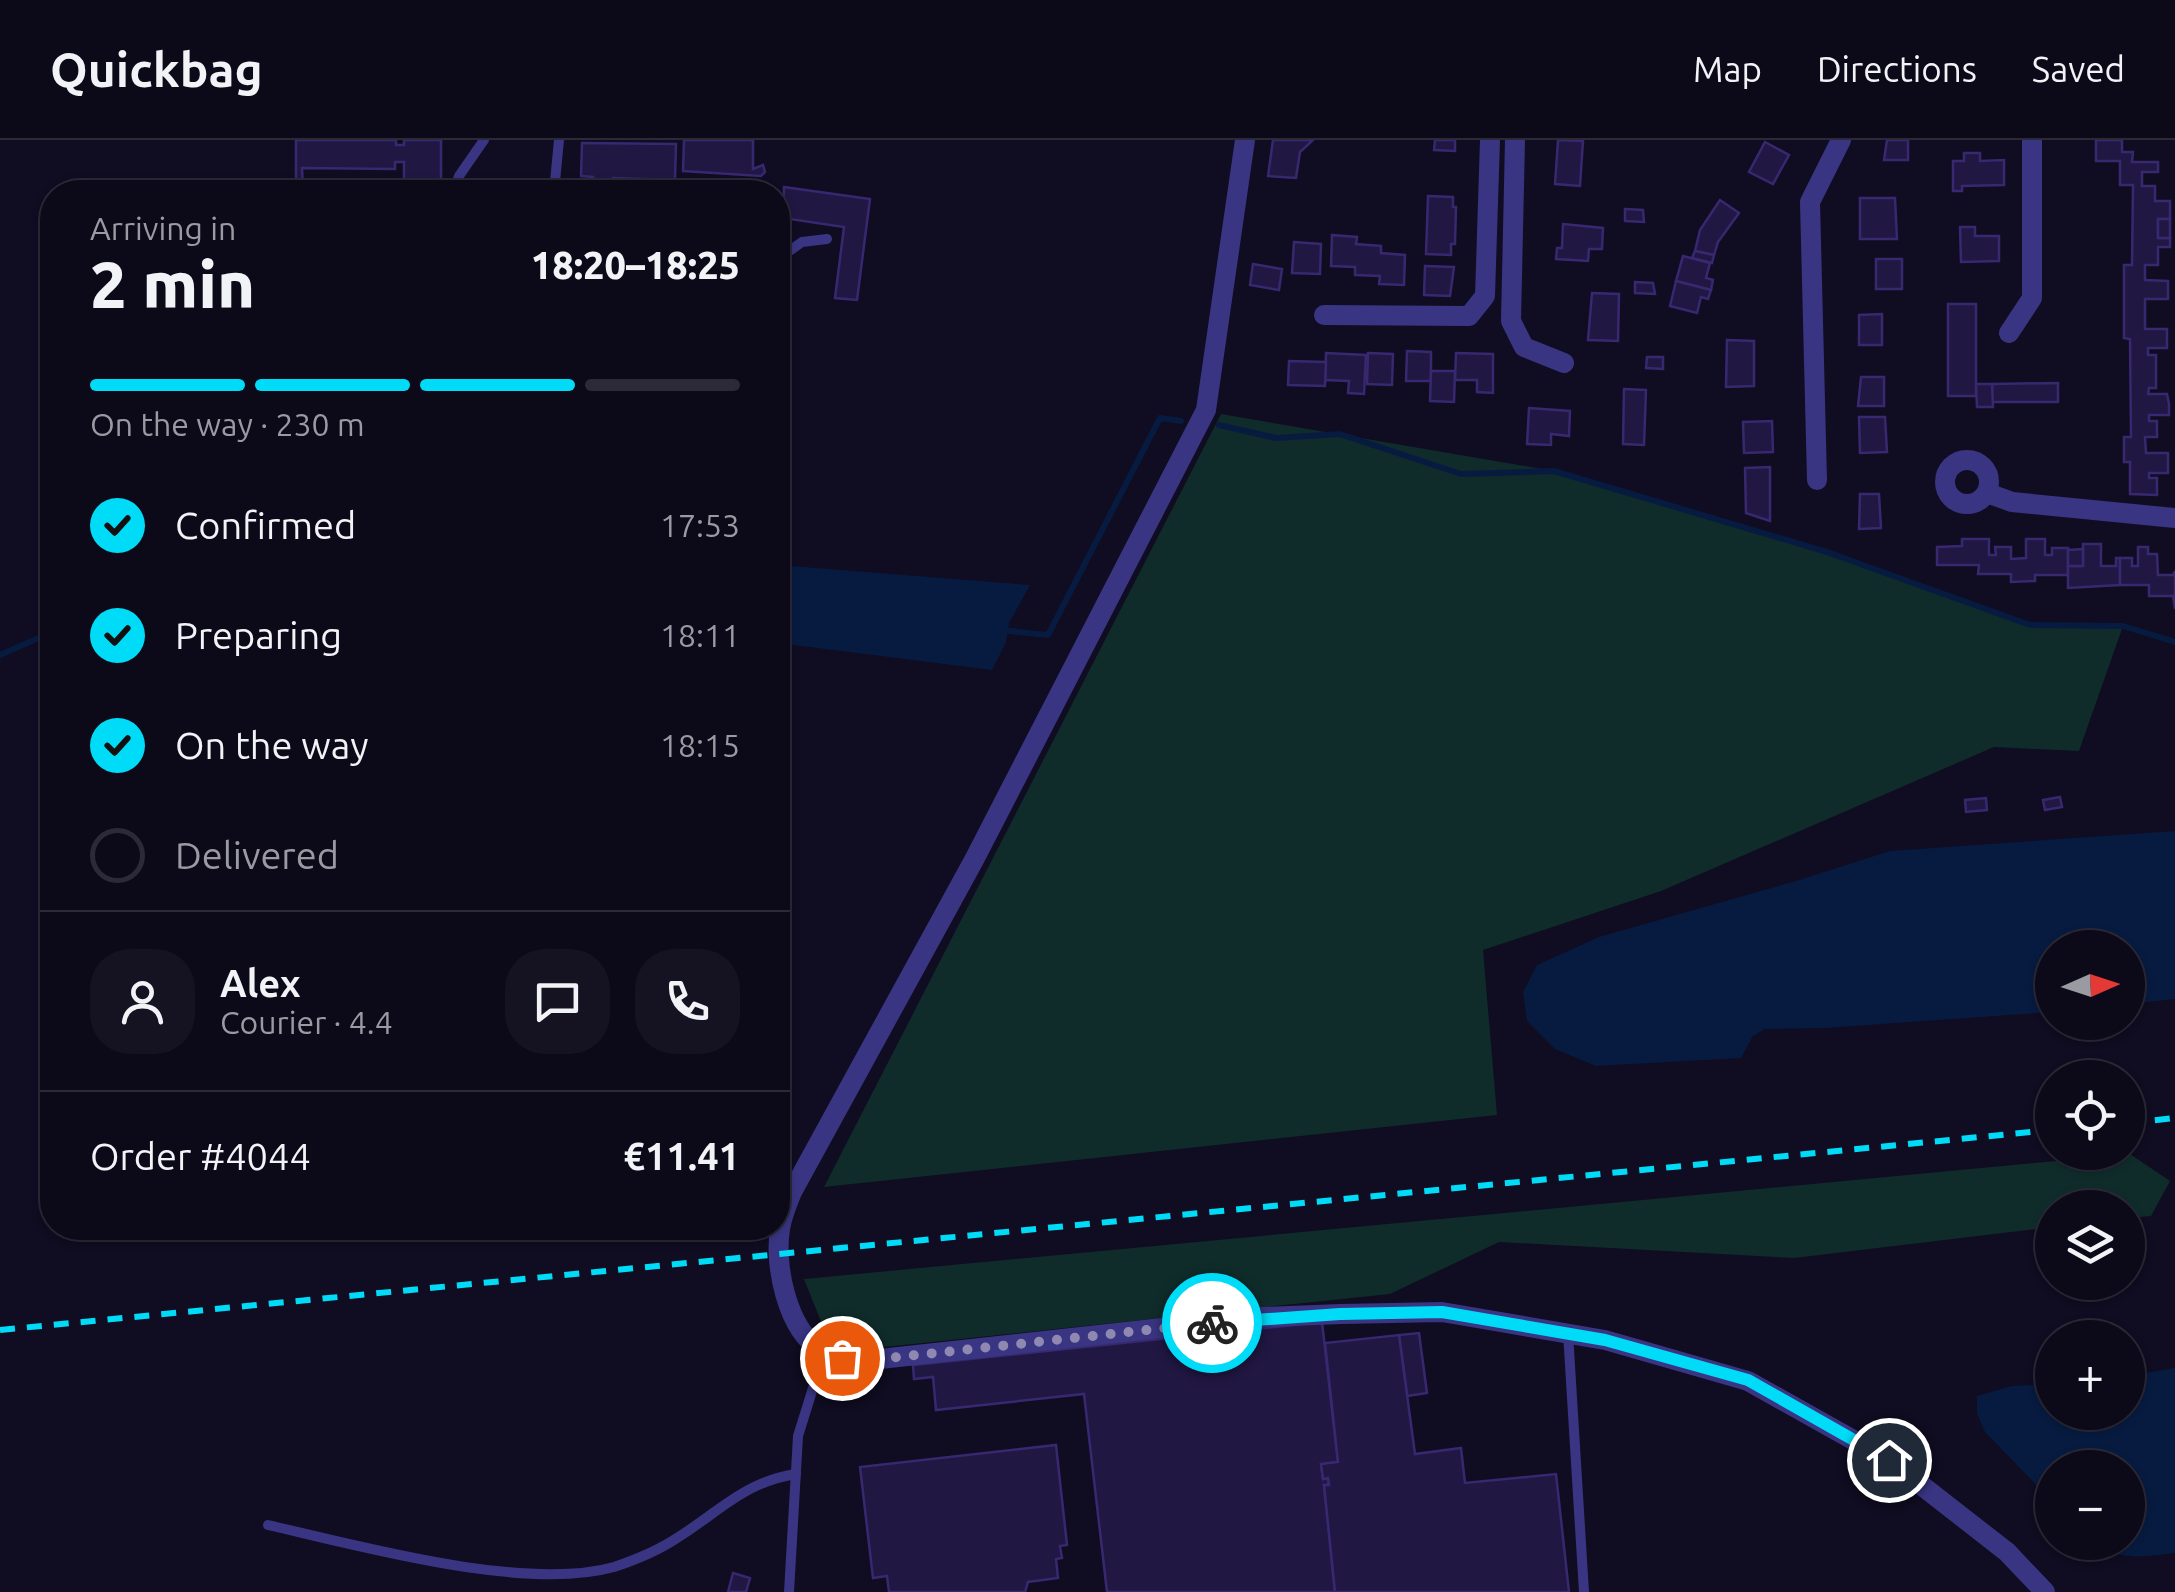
<!DOCTYPE html>
<meta charset="utf-8">
<style>
:root{--surface:#0c0919;--page:#151222;--text:#f1f3f6;--muted:#9a9aa2;--line:#2c2a38;--accent:#00dcf7}
body{margin:0;font-family:Ubuntu,sans-serif;background:var(--page);color:var(--text);height:100vh;display:flex;flex-direction:column;font-size:38px;white-space:nowrap}
*{box-sizing:border-box;margin:0}
p{font-size:32px;color:var(--muted)}
.icon{flex:none;width:55px;height:55px;fill:none;stroke:currentColor;stroke-width:2;stroke-linecap:round;stroke-linejoin:round}
.map{position:relative;flex:1;overflow:hidden}
.drawer{position:absolute;left:40px;top:40px;width:750px;height:1060px;display:flex;flex-direction:column;background:var(--surface);border-radius:40px;box-shadow:0 2px 8px #0004,0 0 0 2px var(--line)}
.drawer>*{flex:none}
.needle{width:65px;rotate:87deg}
.buttons{position:absolute;left:2035px;top:790px;display:grid;gap:20px}
.buttons a{display:grid;place-items:center;width:110px;height:110px;border-radius:50%;background:var(--surface);box-shadow:0 2px 8px #0004,0 0 0 2px var(--line);font-size:50px}
.pin{position:absolute;display:grid;place-items:center;width:85px;height:85px;color:#fff;margin:-42px;border:5px solid #fff;border-radius:50%;box-shadow:0 2px 10px #0007}
.courier{position:absolute;display:grid;place-items:center;width:100px;height:100px;margin:-50px;border:8px solid #00dcf7;border-radius:50%;background:#fff;color:#222;box-shadow:0 2px 12px #0007}
.overview em{font-style:normal;font-weight:800}
.overview div{display:flex;flex-direction:column-reverse}
.overview{display:flex;align-items:center;justify-content:space-between;height:170px;padding:0 50px}
h1{font-size:65px;font-weight:800;line-height:75px}
.bar{display:grid;grid-template-columns:repeat(4,1fr);gap:15px 10px;align-content:center;height:120px;padding:0 50px}
.bar i{height:12px;border-radius:8px;background:var(--line)}
.bar .selected{background:var(--accent)}
.bar p{grid-column:span 4}
.line{display:flex;align-items:center;gap:25px;padding:0 50px;border-top:2px solid var(--line)}
.line div{flex:1}
.round{display:grid;place-items:center;flex:none;width:105px;height:105px;border-radius:40px;background:var(--page)}
ol{padding:0 50px;list-style:none}
li{display:flex;align-items:center;gap:30px;height:110px}
li p{margin-inline-start:auto}
li .icon{padding:10px;border-radius:50%;background:var(--accent);color:#111;stroke-width:4}
li:last-child{color:var(--muted)}
li i{width:55px;height:55px;border:5px solid var(--line);border-radius:50%}
header{display:flex;align-items:center;gap:60px;box-sizing:border-box;height:140px;padding:0 50px;background:var(--surface);border-bottom:2px solid var(--line)}
header strong{font-size:48px}
nav{display:flex;gap:55px;margin-inline-start:auto;font-size:35px}
.map>svg:first-child{display:block}
.green{fill:#0f2c2b}
.water{fill:#071b40}
.lines{fill:none;stroke-linecap:round;stroke-linejoin:round}
.stream{stroke:#071b40;stroke-width:6}
.building{fill:#211743;stroke:#372870;stroke-width:2.5}
.service{stroke:#393583;stroke-width:10}
.minor{stroke:#393583;stroke-width:20}
.rail{stroke:#00dcf7;stroke-width:6;stroke-dasharray:15 12;stroke-linecap:butt}
.done{stroke:#8f89b1;stroke-width:10;stroke-dasharray:0 18}
.route{stroke:#00dcf7;stroke-width:12}
</style>
<header>
<strong>Quickbag</strong>
<nav><a>Map</a><a>Directions</a><a>Saved</a></nav>
</header>
<div class="map">
<svg width="2175" height="1452" viewBox="0 0 2175 1452">
<rect width="100%" height="100%" fill="#100c21"/>
<g class="green">
<path d="M1221,274l333,57 273,81 203,73 93,1 -44,125 -85,-4 -333,144 -178,59 14,165 -673,72z"/>
<path d="M2130,1014l40,27 -19,35 -23,2v-10h-76v19l-258,31 -295,-16 -109,52 -515,54 -53,-24 -18,-45z"/>
</g>
<g class="water">
<path d="M778,425l252,20 -21,38 -3,19 -14,28 -214,-27z"/>
<path d="M2175,691v168l-47,5v-56h-76v64l-227,16 -60,1 -12,7 -12,22 -145,8 -41,-17 -28,-28 -4,-29 14,-27 62,-28 197,-56 94,-30z"/>
<path d="M2175,1228v185c-31,4 -54,8 -80,-10l33,-1v-74h-76v33l-67,-69 -8,-18v-18l35,-10 40,-2v28h76v-36z"/>
</g>
<g class="lines">
<g class="stream">
<path d="M1219,285l57,13 64,-4 121,40 93,-3 273,81 203,73 93,1 52,16"/>
<path d="M1000,490l48,5 112,-217 21,3"/>
<path d="M0,515l52,-23"/>
</g>
</g>
<g class="building">
<path d="M296,0h100v5h8v-5h37v52h-37v-30h-9v7l-93,-1 1,24h-7z"/>
<path d="M684,0h69v29l10,-4 2,7 -4,4 -78,-5z"/>
<path d="M1273,0h40l-13,12 -4,26 -28,-2z"/>
<path d="M1435,0h20v11l-21,-1z"/>
<path d="M1558,0l25,1 -3,45 -25,-2z"/>
<path d="M1887,0h21v20h-24z"/>
<path d="M2096,0h26v12h11l-1,10h26v10h-16v14h13v15h15v18h-12v19h12v9h-12v18h-13v15l23,1v18h-23v30h22v19h-19v7h8v33h-7l-1,6h19l2,10v11h-20v6h8v16h-12l1,16h22v20h-19v5h8v17l-27,-1v-32h-6v-25h7l-1,-98 -6,-1v-73h8l1,-80h-13v-24h-24z"/>
<path d="M1765,2l24,13 -16,29 -24,-12z"/>
<path d="M582,3l94,1 -1,36 -62,-2 -4,14h-12l-4,-15 -12,-1z"/>
<path d="M1964,13h16v8l24,-1v25l-42,1v5h-9v-30h11z"/>
<path d="M784,47l86,12 -13,101 -22,-2 9,-71 -61,-9z"/>
<path d="M1428,56l25,1v10h3l-1,37h-4v11l-25,-1z"/>
<path d="M1860,58h35l2,41h-37z"/>
<path d="M1720,60l19,13 -21,29 -4,13 -19,-4 5,-21z"/>
<path d="M1625,69l18,1 1,12 -19,-1z"/>
<rect x="2158" y="79" width="12" height="19"/>
<path d="M1563,84l40,4 -1,21h-13l-1,12 -32,-2 1,-11h5z"/>
<path d="M1960,87h15v9h24v25l-38,1z"/>
<path d="M1332,95l25,2 -1,7 25,2v7l24,2 -1,30 -25,-1 1,-8 -25,-1v-8l-24,-1z"/>
<path d="M1294,102l27,2 -1,30 -28,-1z"/>
<path d="M1695,111l19,4 -2,8 -20,-5z"/>
<path d="M1683,116l27,7 -4,15 7,2 -2,10 -35,-9z"/>
<rect x="1876" y="119" width="26" height="30"/>
<path d="M1253,124l29,5 -3,21 -29,-5z"/>
<path d="M1425,126l29,1 -4,29 -26,-1z"/>
<path d="M1676,141l35,9 -3,9 -7,-2 -4,16 -27,-7z"/>
<path d="M1635,142l18,1 2,11 -20,-1z"/>
<path d="M1592,153l27,1 -1,47 -30,-1z"/>
<rect x="1948" y="164" width="28" height="92"/>
<path d="M1882,174v31h-23v-30z"/>
<path d="M1727,200l27,1v45l-28,1z"/>
<path d="M1407,211l24,1v29h-25z"/>
<path d="M1326,213l40,2 -2,39 -16,-1 1,-12 -24,-1z"/>
<path d="M1368,213l25,1 -1,31 -25,-1z"/>
<path d="M1456,213l37,1v39l-16,-1v-12h-22z"/>
<path d="M1647,217h16v12l-17,-1z"/>
<path d="M1289,221l37,1 -1,24 -37,-1z"/>
<path d="M1431,231h24l-1,31 -24,-1z"/>
<path d="M1861,237h23v29h-26z"/>
<path d="M2058,243v19h-66v-18z"/>
<path d="M1976,244h16l1,23h-16z"/>
<path d="M1624,249l22,1 -2,55 -21,-1z"/>
<path d="M1529,268l41,3 -1,25 -18,-2v11l-24,-1z"/>
<path d="M1859,277h26l2,35 -27,1z"/>
<path d="M1772,281l1,31 -29,1 -1,-31z"/>
<path d="M1770,327v54l-24,-8 -1,-45z"/>
<path d="M1860,354h19l2,34 -22,1z"/>
<path d="M1962,399h27v16h7l-1,-8h16v12l15,-1v-19h19v16h7v-7h16v27h-33v6l-24,1v-8h-33l1,-9h-42v-18l25,-1z"/>
<path d="M2083,404h18v22h15v-8h4v27l-52,3v-22h15z"/>
<path d="M2138,407h10v7h9l1,21h15l2,-4v38l-2,-13h-24v-11h-29v-27h12v8h6z"/>
<path d="M2083,409v17h-15v-16z"/>
<path d="M2060,657l2,10 -17,3 -2,-10z"/>
<path d="M1986,658l1,12 -21,2 -1,-12z"/>
<path d="M1322,1182l16,140 -17,2 2,15 5,-1 1,7h-5l11,107h-228l-23,-198 -148,16 -3,-33 -19,2 -1,-14z"/>
<path d="M1419,1193l8,60 -20,3 -8,-61z"/>
<path d="M1399,1195l16,119 46,-6 4,35 91,-9 13,118h-234l-11,-107h5l-1,-7 -5,1 -2,-15 17,-2 -13,-119z"/>
<path d="M1056,1305l11,100 -7,1 2,12 -6,1 2,19 -30,4 -3,10h-136l-2,-16 -14,2 -13,-111z"/>
<path d="M733,1433l17,5 -4,14h-18z"/>
</g>
<g class="lines">
<g class="service">
<path d="M454,52l5,-16 25,-36"/>
<path d="M554,52l5,-52"/>
<path d="M778,119l24,-17 25,-3"/>
<path d="M1568,1193l16,259"/>
<path d="M268,1385c92,21 257,67 346,42 21,-7 45,-17 63,-29 42,-26 67,-56 119,-64"/>
<path d="M789,1452l9,-156 20,-64 12,-17"/>
</g>
<g class="minor">
<path d="M1245,0l-39,270 -232,450 -182,332c-5,12 -10,24 -12,37 -6,36 7,100 40,120 18,12 40,11 60,10l382,-42 79,-3 101,-2 163,28 143,41 141,79 118,92 38,40"/>
<path d="M1515,0l-4,181 13,26 40,16"/>
<path d="M1324,175l145,1 16,-20 5,-156"/>
<path d="M2009,193l23,-35v-158"/>
<circle cx="1967" cy="342" r="22"/>
<path d="M1817,340l-7,-278 31,-62"/>
<path d="M1987,353l25,9 163,16"/>
</g>
<g class="rail">
<path d="M2128,983l47,-5"/>
<path d="M0,1190l2052,-200"/>
</g>
</g>
<g class="lines">
<path class="done" d="M842,1218l38,1 332,-36"/>
<path class="route" d="M1212,1183l128,-9 102,-2 163,28 143,40 141,80"/>
</g>
</svg>
<div class="buttons">
<a><svg class="needle" viewBox="-14 -14 28 28"><path d="M0-13l5 13h-10z" fill="#e53935"/><path d="M0 13l5-13h-10z" fill="#9a9aa2"/></svg></a>
<a><svg class="icon" aria-label="locate" viewBox="0 0 24 24"><circle cx="12" cy="12" r="6"/><path d="M12 2v4M12 18v4M2 12h4M18 12h4"/></svg></a>
<a><svg class="icon" aria-label="layers" viewBox="0 0 24 24"><path d="M12 4l9 5-9 5-9-5zM3 14l9 5 9-5"/></svg></a>
<a>+</a>
<a>−</a>
</div>
<div class="pin" style="left:842px;top:1218px;background:#ea580c"><svg class="icon" aria-label="bag" viewBox="0 0 24 24"><path d="M5 8h14l-1 12H6zM9 8a3 3 0 0 1 6 0"/></svg></div>
<div class="pin" style="left:1889px;top:1320px;background:#1f2937"><svg class="icon" aria-label="home" viewBox="0 0 24 24"><path d="M3 11l9-7 9 7M6 9v11h12V9"/></svg></div>
<div class="courier" style="left:1212px;top:1183px"><svg class="icon" aria-label="bike" viewBox="0 0 24 24"><circle cx="6" cy="16" r="4"/><circle cx="18" cy="16" r="4"/><path d="M6 16l4-8h5l3 8M10 8l3 8H6M13 5h3"/></svg></div>
<section class="drawer">
<div class="overview"><div><h1>2 min</h1><p>Arriving in</p></div><em>18:20–18:25</em></div>
<div class="bar"><i class="selected"></i><i class="selected"></i><i class="selected"></i><i></i><p>On the way · 230 m</p></div>
<ol>
<li><svg class="icon" aria-label="check" viewBox="0 0 24 24"><path d="M5 12l5 5 9-10"/></svg>Confirmed<p>17:53</p></li>
<li><svg class="icon" aria-label="check" viewBox="0 0 24 24"><path d="M5 12l5 5 9-10"/></svg>Preparing<p>18:11</p></li>
<li><svg class="icon" aria-label="check" viewBox="0 0 24 24"><path d="M5 12l5 5 9-10"/></svg>On the way<p>18:15</p></li>
<li><i></i>Delivered</li>
</ol>
<div class="line" style="height:180px"><a class="round"><svg class="icon" aria-label="person" viewBox="0 0 24 24"><circle cx="12" cy="8" r="4"/><path d="M4 21q1-7 8-7t8 7"/></svg></a><div><b>Alex</b><p>Courier · 4.4</p></div><a class="round"><svg class="icon" aria-label="chat" viewBox="0 0 24 24"><path d="M4 5h16v11H9l-5 4z"/></svg></a><a class="round"><svg class="icon" aria-label="phone" viewBox="0 0 24 24"><path d="M5 4h4l2 5-3 2q2 4 5 5l2-3 5 2v4C11 20 4 13 5 4z"/></svg></a></div>
<div class="line" style="height:130px"><div>Order #4044</div><b>€11.41</b></div>
</section>
</div>
